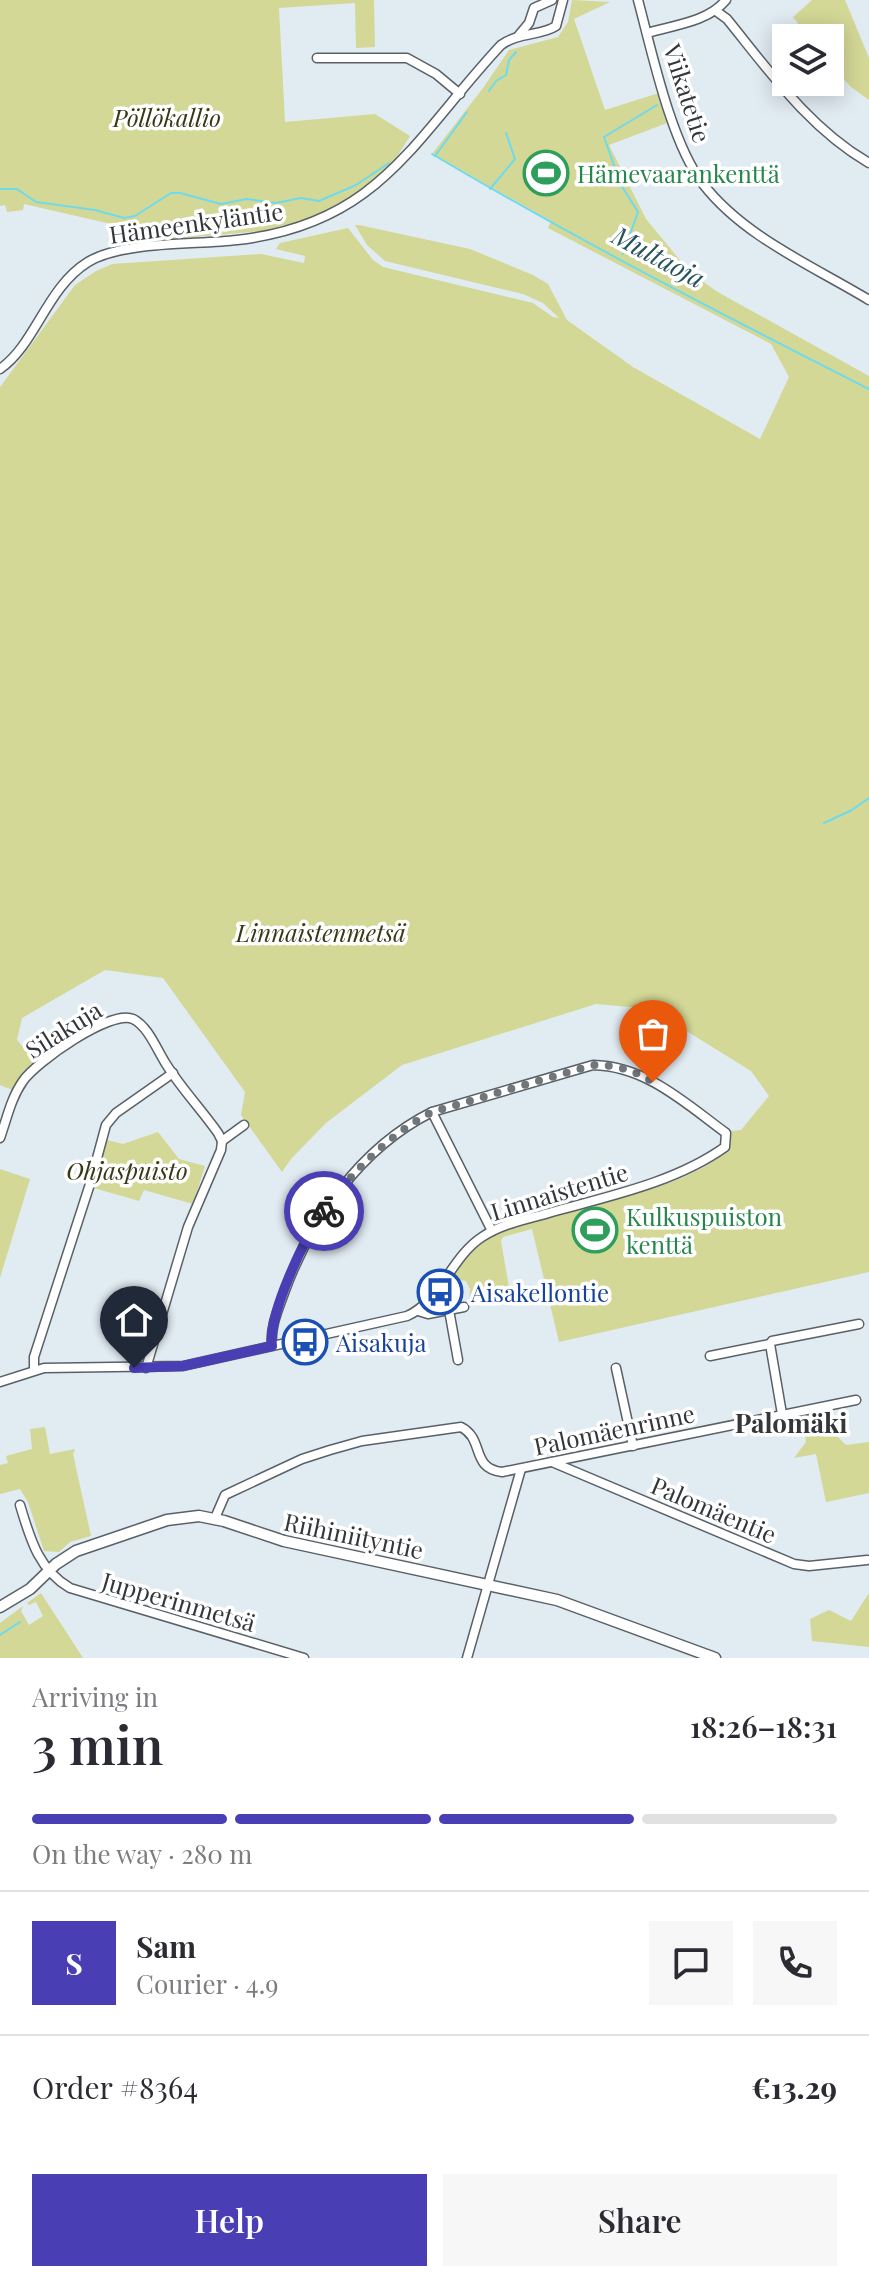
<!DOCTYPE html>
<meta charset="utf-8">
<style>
:root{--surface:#fff;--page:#f7f7f7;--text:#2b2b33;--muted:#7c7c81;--line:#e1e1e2;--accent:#4a3eb5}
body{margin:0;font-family:"Playfair Display",serif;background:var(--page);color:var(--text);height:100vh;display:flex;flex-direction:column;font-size:30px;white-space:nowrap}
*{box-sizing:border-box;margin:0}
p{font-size:26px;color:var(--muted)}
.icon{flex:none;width:44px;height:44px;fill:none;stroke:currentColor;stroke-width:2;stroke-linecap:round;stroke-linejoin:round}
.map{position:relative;height:1658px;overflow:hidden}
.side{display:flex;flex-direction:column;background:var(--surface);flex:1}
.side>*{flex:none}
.controls{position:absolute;left:772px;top:24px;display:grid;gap:16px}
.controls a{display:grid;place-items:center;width:72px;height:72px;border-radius:0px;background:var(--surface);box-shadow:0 4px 20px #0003;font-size:40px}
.pin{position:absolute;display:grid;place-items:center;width:68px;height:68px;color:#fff;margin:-82px -34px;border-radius:50% 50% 50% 0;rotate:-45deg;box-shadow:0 0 8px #0007}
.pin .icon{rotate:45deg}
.courier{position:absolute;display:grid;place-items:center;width:80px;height:80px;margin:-40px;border:6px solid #4a3eb5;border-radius:50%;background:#fff;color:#222;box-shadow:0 2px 10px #0007}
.headline em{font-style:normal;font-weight:600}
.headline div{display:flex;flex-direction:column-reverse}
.headline{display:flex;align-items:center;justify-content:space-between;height:136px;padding:0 32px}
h1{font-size:52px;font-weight:600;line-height:60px}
.bar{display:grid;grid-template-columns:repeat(4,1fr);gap:12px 8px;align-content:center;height:96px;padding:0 32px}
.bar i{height:10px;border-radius:6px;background:var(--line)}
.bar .active{background:var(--accent)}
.bar p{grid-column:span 4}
.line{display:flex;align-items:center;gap:20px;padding:0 32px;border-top:2px solid var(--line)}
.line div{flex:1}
.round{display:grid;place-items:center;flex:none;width:84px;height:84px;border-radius:0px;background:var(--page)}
.button{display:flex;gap:16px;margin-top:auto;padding:16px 32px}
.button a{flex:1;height:92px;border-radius:0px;background:var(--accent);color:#fff;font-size:32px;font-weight:600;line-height:92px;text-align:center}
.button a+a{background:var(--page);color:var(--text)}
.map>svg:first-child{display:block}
.green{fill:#d3d896}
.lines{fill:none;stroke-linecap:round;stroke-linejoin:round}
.stream{stroke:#6edaed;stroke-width:2}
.minor-casing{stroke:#596167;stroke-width:11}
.major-casing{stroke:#596167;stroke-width:13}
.minor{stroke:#fff;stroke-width:8}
.major{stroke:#fff;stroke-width:10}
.done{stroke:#70767a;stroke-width:8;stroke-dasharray:0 14.4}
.route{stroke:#4a3eb5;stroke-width:10}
.labels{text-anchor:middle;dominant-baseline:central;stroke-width:7;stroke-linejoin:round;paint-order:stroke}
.street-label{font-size:24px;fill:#333739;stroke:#fff}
.park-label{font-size:24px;font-style:italic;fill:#363816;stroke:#fff}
.leisure-label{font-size:24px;fill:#27864d;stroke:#fff;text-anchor:start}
.transit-label{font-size:24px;fill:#164399;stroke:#fff;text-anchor:start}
.water-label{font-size:26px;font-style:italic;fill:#24535b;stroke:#fff}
.neighbourhood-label{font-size:26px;font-weight:bold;fill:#333739;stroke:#fff}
</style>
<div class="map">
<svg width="869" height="1658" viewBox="0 0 869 1658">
<rect width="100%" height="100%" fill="#e1ebf2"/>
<g class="green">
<path d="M0,0h374l1,47 -19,1 -1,-45 -76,5 6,114 90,-8 35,22 -17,27 -25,23 -20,14 -43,20 -43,11 -125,11 -4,-13 -109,-25 -1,6 -16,2 -2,-7 -5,1z"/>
<path d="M572,0l38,2 -36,17 31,91 54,-17 8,30 -58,22 37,74 43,52 27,20 153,85v896l-310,70 -27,-113 -29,8 -2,4 9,52 -41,9 1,-13 -4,-8 -19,-3c12,-17 29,-36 48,-45 75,-34 170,-30 235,-84l1,-18 10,-1 28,-34 -18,-25 -100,-62 -55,-5 -194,61 -76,58 -35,36 -9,13 -41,-57 4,-23 -82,-114 -58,-8 -83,48 -5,22 14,17 7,1v3l-23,30 -15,-6v-698l75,-102 21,-14 16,-7 149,-10 43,9 1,-7 -29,-7 4,-6 68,-15 25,32 10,7 150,36 20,14 6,1 -16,-15 -20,-9 -138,-33 -18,-16 -12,-20h4l111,24 63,26 15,9 19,36 66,47 127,72 29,-62 -18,-33 -223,-116 3,-7 -119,-67 51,-66 26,-38 49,-13 10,-15z"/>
<path d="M812,0h33l24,58v42l-18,-13 -21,-23v-26h-21l-16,-21z"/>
<path d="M158,1132l21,27 26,7 -12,38 -49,-14 -5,11 -45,-13 13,-48 16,4z"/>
<path d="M0,1169l30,10 -30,99z"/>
<path d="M831,1407l4,27 11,11 23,-3v51l-43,9 -10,-48 -22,4 12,-16 -4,-28z"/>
<path d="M45,1427l5,27 25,-5 -2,5 18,82 -21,6 -11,10 -15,-1 -16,-49 -8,-13 -20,5v-29l8,-2 -2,-7 26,-7 -2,-20z"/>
<path d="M41,1593l42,65h-83v-35l23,-17 -2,5 8,14 14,-9 -7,-14 -7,3 -2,-2z"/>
<path d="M869,1593v54l-57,-6 -2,-22 19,-9 22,11z"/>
</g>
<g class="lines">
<g class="stream">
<path d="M489,91l7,-10 10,-6 3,-15 7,-8"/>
<path d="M432,154c142,84 289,160 437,235"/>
<path d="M435,156l32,-44"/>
<path d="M0,189h17l19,13 59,8 29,8 11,-2 36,-23h9l41,11 26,-5 29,4 25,-5 18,3 37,-16 33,-22"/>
<path d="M490,189l25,-30 -9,-26"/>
<path d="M623,254l15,-42 -17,-27 -17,-48 53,-32"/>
<path d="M824,823l28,-13 17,-12"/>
<path d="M0,1635l20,-13"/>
</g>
<g class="minor-casing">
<g id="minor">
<path d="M638,0c14,52 33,143 65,184 41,53 110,82 166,116"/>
<path d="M716,11l11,8c43,53 82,109 142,144"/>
<path d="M647,33c27,-8 61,-11 79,-33"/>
<path d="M519,35l10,-12 5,-15 18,-8"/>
<path d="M317,58h90l29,16 24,20"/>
<path d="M0,369c36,-25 46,-81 88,-107 34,-21 108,-17 149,-22 143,-16 177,-102 264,-195 18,-13 40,-9 55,-19l7,-26"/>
<path d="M432,1112l60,119"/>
<path d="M0,1138c7,-20 11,-40 23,-57 13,-19 88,-72 110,-62 15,7 24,31 33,45 15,24 35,45 52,69l4,8"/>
<path d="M449,1310l9,50"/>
<path d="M418,1311l10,3 36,-7"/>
<path d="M710,1356l60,-12"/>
<path d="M146,1368l42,-141 33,-77 1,-9 22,-16"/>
<path d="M616,1368l17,78"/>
<path d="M34,1370v-13l56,-173 16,-59 10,-12 57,-40"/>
<path d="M0,1382l44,-14 139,-2 224,-50c34,-15 44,-59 75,-79 21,-14 47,-18 70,-25 58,-16 124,-30 173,-65l1,-14c-41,-30 -80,-67 -133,-68l-161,47c-72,36 -121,107 -148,181 -6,17 -14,34 -12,53"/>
<path d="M782,1414l-12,-70 2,-3 87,-17"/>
<path d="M552,1462l242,102 15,2 58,-6"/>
<path d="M20,1505c10,33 18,64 50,83l234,70"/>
<path d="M215,1518l10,-23 77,-36 28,-9 32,-9 99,-14c24,12 9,41 41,45l354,-72"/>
<path d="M467,1658l54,-189"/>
</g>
</g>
<g class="major-casing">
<path id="major" d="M0,1607l30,-18 26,-25 20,-13 91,-31 32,-4 25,5 60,20 273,59 158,58"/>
</g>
<use href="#minor" class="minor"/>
<use href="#major" class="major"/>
</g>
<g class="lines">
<path class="done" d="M324,1211c28,-39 66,-77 108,-99l161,-47c24,0 40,5 60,17"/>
<path class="route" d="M134,1368l49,-2 89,-20c-4,-32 33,-109 52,-135"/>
</g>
<defs>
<g id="stadium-ring" transform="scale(2.3)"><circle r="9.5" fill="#fff" stroke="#2e9e5b" stroke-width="1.5"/><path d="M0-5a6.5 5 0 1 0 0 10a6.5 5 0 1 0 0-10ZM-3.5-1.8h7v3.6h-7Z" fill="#2e9e5b"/></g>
<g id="bus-ring" transform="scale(2.3)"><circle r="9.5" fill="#fff" stroke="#1a4fb4" stroke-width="1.5"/><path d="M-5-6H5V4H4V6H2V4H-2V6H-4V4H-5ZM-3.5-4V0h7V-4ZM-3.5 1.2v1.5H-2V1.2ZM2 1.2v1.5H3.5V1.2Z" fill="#1a4fb4"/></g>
</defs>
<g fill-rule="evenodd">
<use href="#stadium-ring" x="546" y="173"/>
<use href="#stadium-ring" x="595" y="1230"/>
<use href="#bus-ring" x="440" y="1292"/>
<use href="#bus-ring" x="305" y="1342"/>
</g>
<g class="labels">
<g class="street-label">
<text transform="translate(688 93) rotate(72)">Viikatetie</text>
<text transform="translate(196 222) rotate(-8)">Hämeenkyläntie</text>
<text transform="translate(63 1029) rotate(-32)">Silakuja</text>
<text transform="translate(559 1191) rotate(-17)">Linnaistentie</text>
<text transform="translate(614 1429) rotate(-12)">Palomäenrinne</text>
<text transform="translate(714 1509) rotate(23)">Palomäentie</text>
<text transform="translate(354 1535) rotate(12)">Riihiniityntie</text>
<text transform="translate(179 1601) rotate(16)">Jupperinmetsä</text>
</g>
<g class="park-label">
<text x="167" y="117">Pöllökallio</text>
<text x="321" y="932">Linnaistenmetsä</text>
<text x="127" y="1170">Ohjaspuisto</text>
</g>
<g class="leisure-label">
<text x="577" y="173">Hämevaarankenttä</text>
<text x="626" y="1216">Kulkuspuiston<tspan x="626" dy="28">kenttä</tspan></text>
</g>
<g class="transit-label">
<text x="471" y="1292">Aisakellontie</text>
<text x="336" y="1342">Aisakuja</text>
</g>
<g class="water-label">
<text transform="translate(659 256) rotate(28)">Multaoja</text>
</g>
<g class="neighbourhood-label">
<text x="791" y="1422">Palomäki</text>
</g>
</g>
</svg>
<div class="controls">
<a><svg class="icon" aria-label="layers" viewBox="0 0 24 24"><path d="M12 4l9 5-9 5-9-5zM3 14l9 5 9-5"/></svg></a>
</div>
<div class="pin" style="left:653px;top:1082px;background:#ea580c"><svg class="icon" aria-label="bag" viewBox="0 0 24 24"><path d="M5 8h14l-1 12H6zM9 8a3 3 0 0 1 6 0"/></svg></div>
<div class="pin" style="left:134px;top:1368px;background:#1f2937"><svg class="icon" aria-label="home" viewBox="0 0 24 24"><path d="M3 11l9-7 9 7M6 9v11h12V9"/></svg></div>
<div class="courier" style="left:324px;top:1211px"><svg class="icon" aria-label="bike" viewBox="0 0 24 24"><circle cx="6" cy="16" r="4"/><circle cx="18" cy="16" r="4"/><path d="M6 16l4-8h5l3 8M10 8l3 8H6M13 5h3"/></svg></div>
</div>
<section class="side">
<div class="headline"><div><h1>3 min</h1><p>Arriving in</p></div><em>18:26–18:31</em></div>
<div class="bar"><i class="active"></i><i class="active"></i><i class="active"></i><i></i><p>On the way · 280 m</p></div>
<div class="line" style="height:144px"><b class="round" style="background:var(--accent);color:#fff">S</b><div><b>Sam</b><p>Courier · 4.9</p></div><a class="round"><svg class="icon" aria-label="chat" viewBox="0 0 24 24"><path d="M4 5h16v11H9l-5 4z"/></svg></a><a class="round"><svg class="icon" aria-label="phone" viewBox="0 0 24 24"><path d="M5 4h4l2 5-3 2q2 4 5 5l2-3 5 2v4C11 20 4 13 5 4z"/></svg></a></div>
<div class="line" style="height:104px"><div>Order #8364</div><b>€13.29</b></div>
<div class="button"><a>Help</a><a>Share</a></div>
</section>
